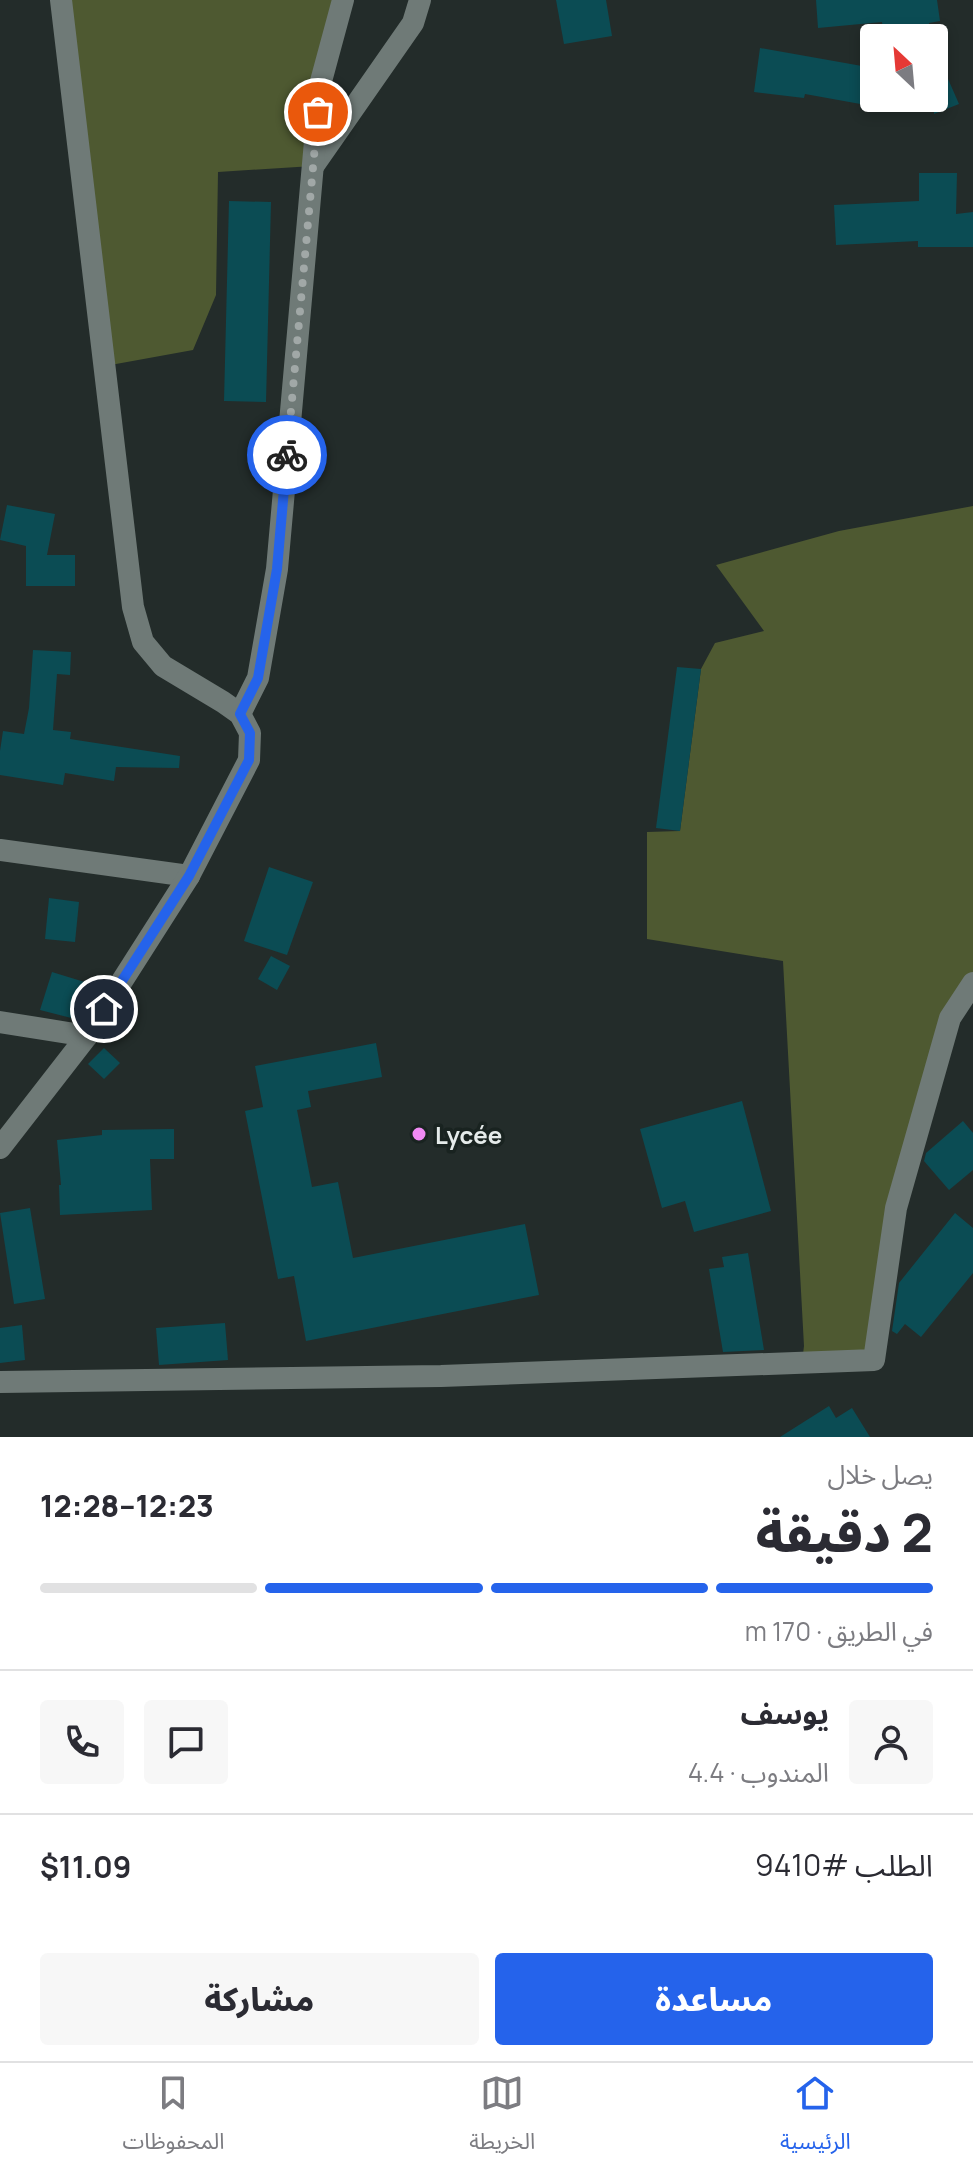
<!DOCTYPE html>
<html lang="ar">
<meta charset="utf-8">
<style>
:root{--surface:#fff;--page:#f7f7f7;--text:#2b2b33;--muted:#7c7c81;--line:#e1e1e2;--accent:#2563eb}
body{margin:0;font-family:Manrope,"Noto Sans Arabic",sans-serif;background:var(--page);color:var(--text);direction:rtl;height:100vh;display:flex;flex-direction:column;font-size:30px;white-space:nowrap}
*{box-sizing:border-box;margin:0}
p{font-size:26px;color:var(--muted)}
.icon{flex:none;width:44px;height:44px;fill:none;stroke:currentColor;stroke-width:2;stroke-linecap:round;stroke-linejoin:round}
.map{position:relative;height:1437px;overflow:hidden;direction:ltr}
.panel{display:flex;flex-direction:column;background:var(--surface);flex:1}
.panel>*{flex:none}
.needle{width:52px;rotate:334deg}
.controls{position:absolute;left:860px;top:24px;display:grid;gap:16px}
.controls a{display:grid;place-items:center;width:88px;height:88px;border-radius:8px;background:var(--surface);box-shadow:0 4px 12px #0003;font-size:40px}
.pin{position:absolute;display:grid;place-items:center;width:68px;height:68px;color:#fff;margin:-34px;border:4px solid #fff;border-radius:50%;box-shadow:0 2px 8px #0007}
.courier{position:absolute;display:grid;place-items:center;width:80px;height:80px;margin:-40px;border:6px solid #2563eb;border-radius:50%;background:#fff;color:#222;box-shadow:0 2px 10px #0007}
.summary em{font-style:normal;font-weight:800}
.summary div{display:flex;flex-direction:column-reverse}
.summary{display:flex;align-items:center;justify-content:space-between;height:136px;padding:0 40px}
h1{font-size:52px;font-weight:800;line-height:60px}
.bar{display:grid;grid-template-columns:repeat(4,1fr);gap:12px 8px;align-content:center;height:96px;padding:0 40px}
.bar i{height:10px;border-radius:6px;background:var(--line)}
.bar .active{background:var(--accent)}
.bar p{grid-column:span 4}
.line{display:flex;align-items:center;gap:20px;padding:0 40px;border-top:2px solid var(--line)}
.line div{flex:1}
.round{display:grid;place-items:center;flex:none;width:84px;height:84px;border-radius:8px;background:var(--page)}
.action{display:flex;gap:16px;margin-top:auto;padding:16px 40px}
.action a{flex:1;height:92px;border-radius:8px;background:var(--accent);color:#fff;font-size:32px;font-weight:800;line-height:92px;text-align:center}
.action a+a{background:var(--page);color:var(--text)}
.tabs{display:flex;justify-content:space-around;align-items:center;height:112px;border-top:2px solid var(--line);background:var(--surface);font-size:22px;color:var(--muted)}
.tabs a{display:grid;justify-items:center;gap:4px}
.tabs .active{color:var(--accent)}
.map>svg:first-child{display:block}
.forest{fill:#4e5931}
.building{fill:#0b4c54}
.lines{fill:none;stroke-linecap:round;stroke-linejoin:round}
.minor{stroke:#6f7a77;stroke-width:22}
.done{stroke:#a1a8a7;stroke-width:8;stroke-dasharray:0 14.4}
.route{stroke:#2563eb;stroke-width:10}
.poi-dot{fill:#f18af4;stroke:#192320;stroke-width:3}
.labels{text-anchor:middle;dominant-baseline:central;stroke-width:7;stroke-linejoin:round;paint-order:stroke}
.poi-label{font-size:24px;font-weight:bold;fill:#e5ebea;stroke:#192320;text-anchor:start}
</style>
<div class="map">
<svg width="973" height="1437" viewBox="0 0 973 1437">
<rect width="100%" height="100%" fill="#232c2a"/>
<g class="forest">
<path d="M61,0h282l-30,166 -95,6 -2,123 -23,55 -88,16z"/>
<path d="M973,506v477l-77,225 -22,152 -72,2 2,-16 -21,-385 -136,-22v-107l33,-1 21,-162 14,-26 49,-12 -48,-66 123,-34z"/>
</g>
<g class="building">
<path d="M556,0h50l6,36 -48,8z"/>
<path d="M816,0h121l3,21 -11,2 1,15h-46l-2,-16 -64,6z"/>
<path d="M934,47l25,57 -25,10z"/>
<path d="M760,48l102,18 -2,13 10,1 -4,25 -61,-11 -1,4 -50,-6z"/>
<path d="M919,173h38l-1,41 17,-2v35h-55v-6l-82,4 -2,-40 85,-4z"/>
<path d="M229,201l42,1 -5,200 -42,-1z"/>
<path d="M7,505l48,9 -8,41h28v31h-49v-40l-26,-6z"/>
<path d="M33,650l38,2 -1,23 -13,-1 -4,56 18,2 -1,7 110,17 -1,12 -63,-1 -2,14 -49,-8 -2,12 -63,-10v-24l3,-20 21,3 5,-26z"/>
<path d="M677,667l24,2 -21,162 -24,-3z"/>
<path d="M269,867l44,15 -26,73 -43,-14z"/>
<path d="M49,898l30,4 -4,40 -30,-3z"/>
<path d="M271,956l19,10 -13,24 -19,-11z"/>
<path d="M52,972l39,12 -12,36 -39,-10z"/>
<path d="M376,1043l6,34 -74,14 3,16 -14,3 15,77 26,-5 15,76 172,-34 14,71 -233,46 -12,-65 -16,3 -33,-168 18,-4 -8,-41z"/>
<path d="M104,1048l16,15 -16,16 -16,-15z"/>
<path d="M742,1101l29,110 -77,21 -9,-31 -23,7 -22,-79z"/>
<path d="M963,1121l10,12v37l-24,20 -25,-29 2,-8z"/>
<path d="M174,1129v30h-24l2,51 -92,5 -1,-30h2l-4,-45 45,-5v-5z"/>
<path d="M30,1208l15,91 -31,5 -14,-91z"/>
<path d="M955,1213l18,15v45l-52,64 -16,-13 -8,10 -5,-3 7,-48z"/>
<path d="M748,1253l16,97 -41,2 -14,-83 15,-2 -2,-10z"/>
<path d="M225,1323l3,37 -69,5 -3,-37z"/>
<path d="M22,1325l3,35 -25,3v-35z"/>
<path d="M829,1406l7,12 16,-10 18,29h-90z"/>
</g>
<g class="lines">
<g class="minor">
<path d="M314,165l99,-142 7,-23"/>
<path d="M240,714l18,-36 19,-109 43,-484 23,-85"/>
<path d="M0,850l189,26"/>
<path d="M0,1022l87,14"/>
<path d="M0,1148l87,-112 102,-160 60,-116 1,-27 -10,-19 -17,-12 -60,-36 -20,-24 -10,-35 -72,-607"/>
<path d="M0,1382l441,-6 433,-16 22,-152 54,-190 23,-35"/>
</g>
</g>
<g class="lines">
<path class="done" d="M287,455l31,-343"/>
<path class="route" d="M104,1009l85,-133 60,-116 1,-27 -10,-19 18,-36 19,-109 10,-114"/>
</g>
<circle class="poi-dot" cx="419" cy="1134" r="8"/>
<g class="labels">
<g class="poi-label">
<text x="435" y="1134">Lycée</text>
</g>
</g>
</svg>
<div class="controls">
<a><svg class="needle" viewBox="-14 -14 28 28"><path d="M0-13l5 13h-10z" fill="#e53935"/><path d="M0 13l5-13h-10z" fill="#7c7c81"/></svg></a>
</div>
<div class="pin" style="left:318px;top:112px;background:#ea580c"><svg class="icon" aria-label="bag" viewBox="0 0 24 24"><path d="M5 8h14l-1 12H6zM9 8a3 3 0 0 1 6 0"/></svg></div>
<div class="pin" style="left:104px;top:1009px;background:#1f2937"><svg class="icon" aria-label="home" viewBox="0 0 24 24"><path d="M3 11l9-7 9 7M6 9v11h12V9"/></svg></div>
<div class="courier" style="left:287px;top:455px"><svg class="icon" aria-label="bike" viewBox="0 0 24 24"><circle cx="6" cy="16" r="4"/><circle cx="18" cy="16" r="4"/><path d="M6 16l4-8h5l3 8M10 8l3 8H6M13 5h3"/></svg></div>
</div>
<section class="panel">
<div class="summary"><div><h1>2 دقيقة</h1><p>يصل خلال</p></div><em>12:23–12:28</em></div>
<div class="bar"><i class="active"></i><i class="active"></i><i class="active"></i><i></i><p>في الطريق · 170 m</p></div>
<div class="line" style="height:144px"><a class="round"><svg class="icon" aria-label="person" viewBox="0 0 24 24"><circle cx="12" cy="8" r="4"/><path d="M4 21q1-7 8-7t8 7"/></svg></a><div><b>يوسف</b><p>المندوب · 4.4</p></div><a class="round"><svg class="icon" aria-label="chat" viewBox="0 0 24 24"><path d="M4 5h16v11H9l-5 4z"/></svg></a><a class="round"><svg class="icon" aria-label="phone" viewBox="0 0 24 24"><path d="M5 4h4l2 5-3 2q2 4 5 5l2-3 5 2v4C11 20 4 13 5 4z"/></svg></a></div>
<div class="line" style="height:104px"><div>الطلب #9410</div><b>$11.09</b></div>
<div class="action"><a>مساعدة</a><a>مشاركة</a></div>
</section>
<nav class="tabs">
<a class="active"><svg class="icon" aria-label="home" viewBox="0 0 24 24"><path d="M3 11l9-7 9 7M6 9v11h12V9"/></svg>الرئيسية</a>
<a><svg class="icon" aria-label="map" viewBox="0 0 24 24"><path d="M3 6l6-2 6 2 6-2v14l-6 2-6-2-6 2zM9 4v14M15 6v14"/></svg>الخريطة</a>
<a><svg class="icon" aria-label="saved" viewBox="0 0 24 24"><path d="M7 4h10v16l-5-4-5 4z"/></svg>المحفوظات</a>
</nav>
